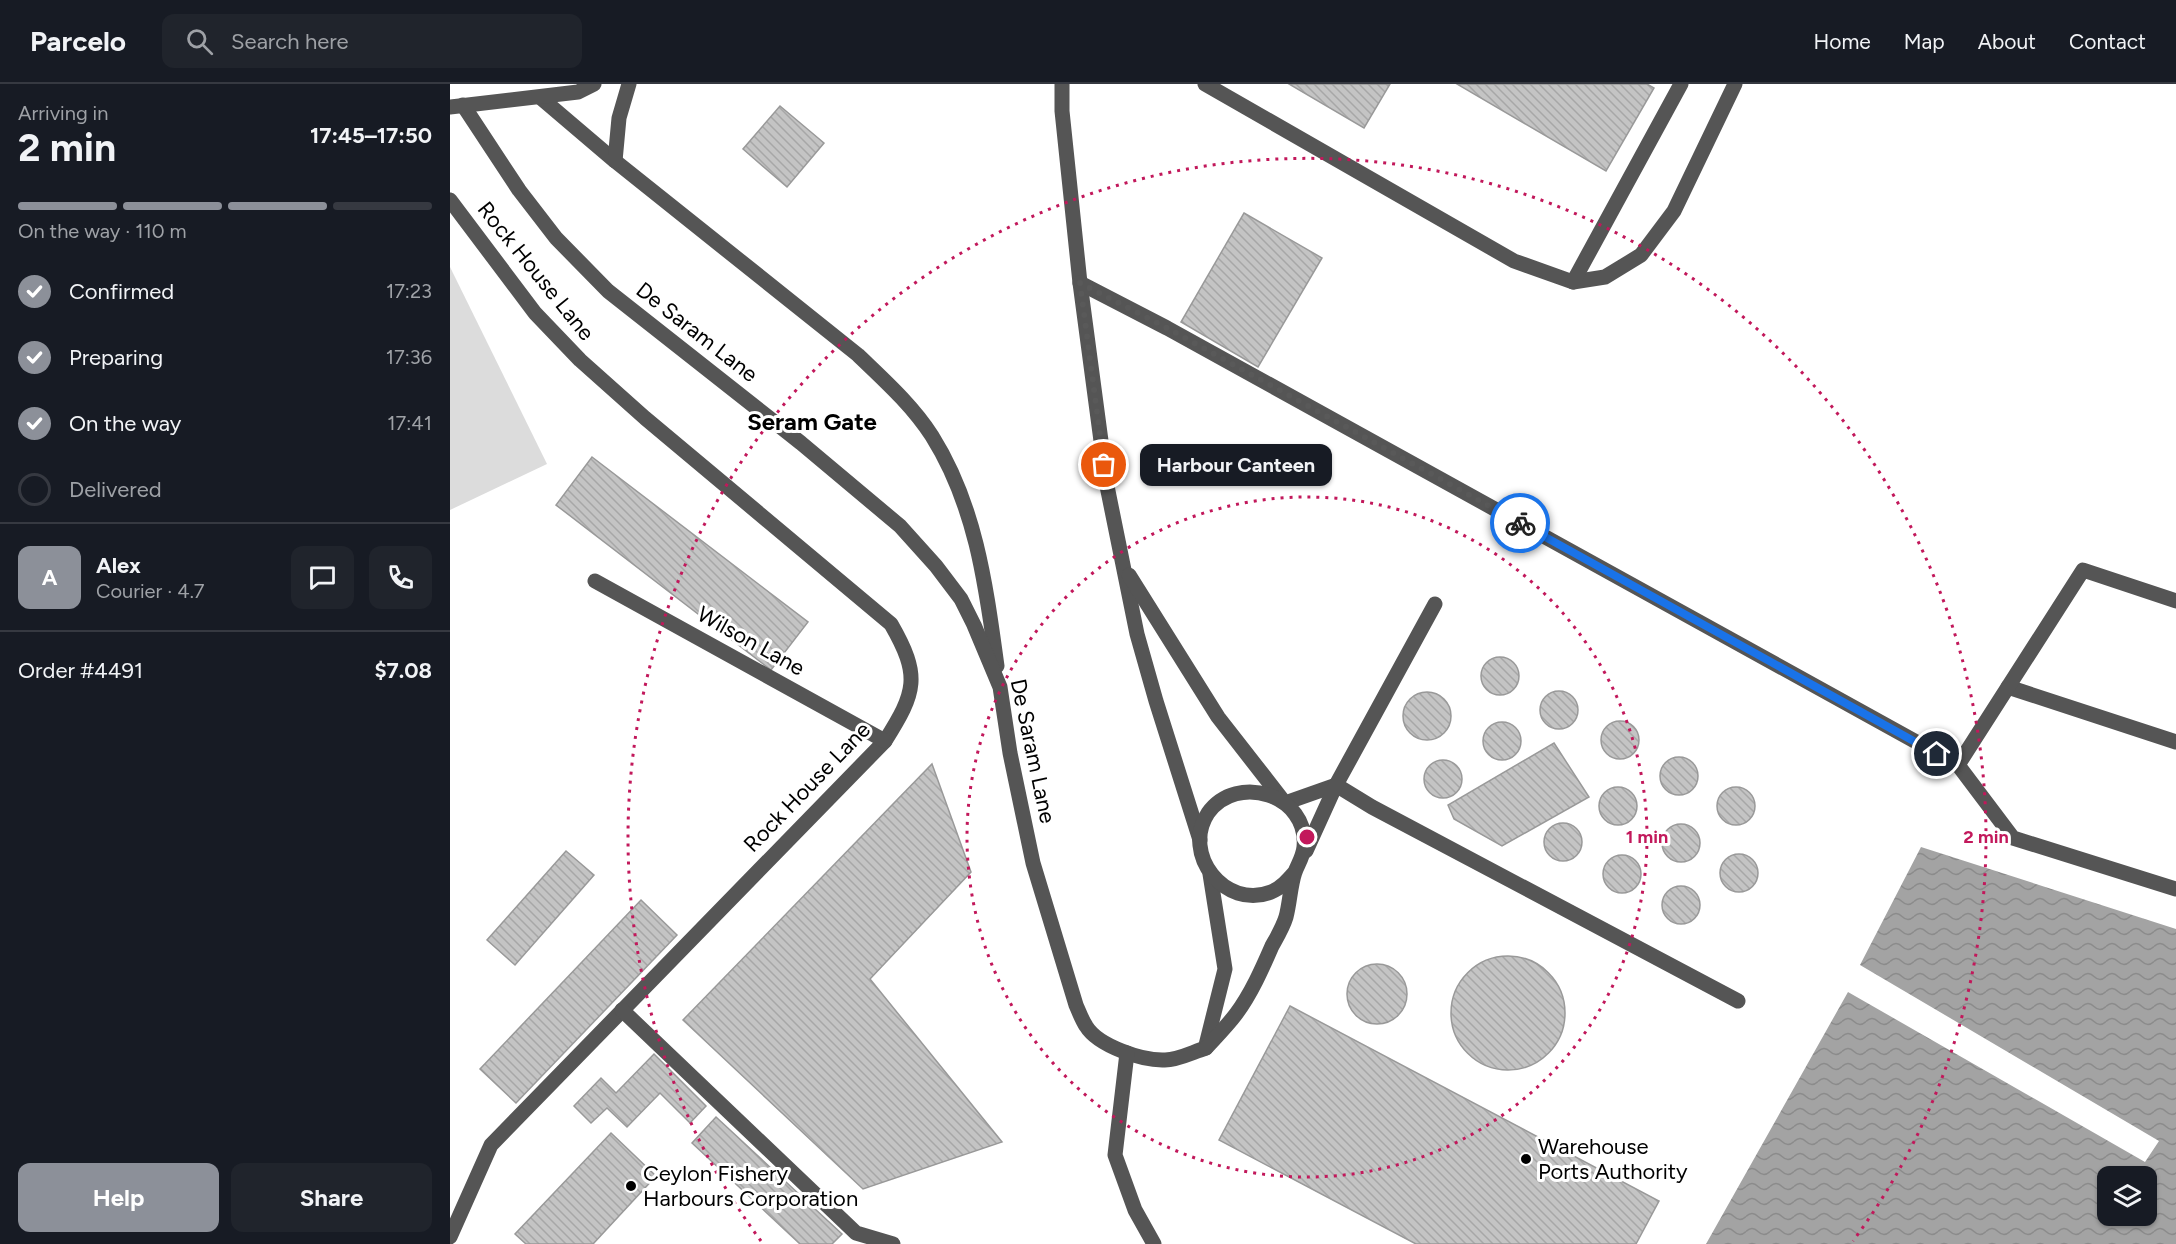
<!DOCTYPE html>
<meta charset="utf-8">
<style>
:root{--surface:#171b24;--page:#20242c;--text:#f1f3f6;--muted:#9ea1a6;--line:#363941;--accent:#8c9099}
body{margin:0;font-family:Figtree,sans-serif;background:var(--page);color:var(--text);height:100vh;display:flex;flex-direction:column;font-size:22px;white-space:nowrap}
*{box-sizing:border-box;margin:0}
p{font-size:20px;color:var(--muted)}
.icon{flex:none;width:33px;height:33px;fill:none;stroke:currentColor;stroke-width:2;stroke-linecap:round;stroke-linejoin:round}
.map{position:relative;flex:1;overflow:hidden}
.details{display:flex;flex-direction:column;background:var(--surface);width:450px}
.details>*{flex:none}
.buttons{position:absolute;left:1647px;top:1082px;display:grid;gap:12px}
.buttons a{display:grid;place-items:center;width:60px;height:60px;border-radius:12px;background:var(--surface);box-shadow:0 2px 4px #0004;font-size:30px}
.pin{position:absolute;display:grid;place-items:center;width:51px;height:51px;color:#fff;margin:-26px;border:3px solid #fff;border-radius:50%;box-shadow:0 2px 6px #0007}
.courier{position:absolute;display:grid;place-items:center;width:60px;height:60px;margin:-30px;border:4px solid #1a73e8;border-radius:50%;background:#fff;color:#222;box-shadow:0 2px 8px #0007}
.bubble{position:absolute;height:42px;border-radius:12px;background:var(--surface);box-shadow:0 2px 4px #0004;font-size:20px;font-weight:700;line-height:42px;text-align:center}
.summary em{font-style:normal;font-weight:700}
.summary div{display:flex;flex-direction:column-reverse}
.summary{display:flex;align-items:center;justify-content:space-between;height:102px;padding:0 18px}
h1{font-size:39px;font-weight:700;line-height:45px}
.bar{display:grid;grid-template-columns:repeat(4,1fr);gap:9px 6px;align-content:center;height:72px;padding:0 18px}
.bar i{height:8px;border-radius:4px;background:var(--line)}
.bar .current{background:var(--accent)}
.bar p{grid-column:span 4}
.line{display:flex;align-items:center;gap:15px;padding:0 18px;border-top:2px solid var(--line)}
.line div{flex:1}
.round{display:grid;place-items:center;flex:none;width:63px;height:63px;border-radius:12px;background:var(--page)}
ol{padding:0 18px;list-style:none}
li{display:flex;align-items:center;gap:18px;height:66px}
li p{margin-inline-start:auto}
li .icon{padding:6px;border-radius:50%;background:var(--accent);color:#fff;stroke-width:4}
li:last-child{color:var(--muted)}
li i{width:33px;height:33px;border:3px solid var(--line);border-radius:50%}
.cta{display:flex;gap:12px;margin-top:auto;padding:12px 18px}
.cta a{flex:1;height:69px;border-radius:12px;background:var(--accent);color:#fff;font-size:24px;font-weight:700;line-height:69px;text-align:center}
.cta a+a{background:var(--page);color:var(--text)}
header{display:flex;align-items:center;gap:36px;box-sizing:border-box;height:84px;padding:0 30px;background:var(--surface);border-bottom:2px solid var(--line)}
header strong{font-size:28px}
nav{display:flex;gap:33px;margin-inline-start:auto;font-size:21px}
.search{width:420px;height:54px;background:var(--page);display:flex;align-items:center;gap:15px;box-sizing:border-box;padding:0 21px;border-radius:12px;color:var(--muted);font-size:22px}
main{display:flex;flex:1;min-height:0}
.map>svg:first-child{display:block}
.park{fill:#dcdcdc}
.water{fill:url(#water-waves);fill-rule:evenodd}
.building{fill:url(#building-back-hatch);stroke:#999;stroke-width:1.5}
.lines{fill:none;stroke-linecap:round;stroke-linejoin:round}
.minor{stroke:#555;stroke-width:15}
.done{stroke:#595959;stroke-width:6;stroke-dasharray:0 10.8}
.route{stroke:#1a73e8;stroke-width:8}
.ring{fill:none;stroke:#c2185b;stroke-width:3;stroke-dasharray:3 6}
.poi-dot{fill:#000;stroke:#fff;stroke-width:2}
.labels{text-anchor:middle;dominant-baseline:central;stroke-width:6;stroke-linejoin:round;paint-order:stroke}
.street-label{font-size:22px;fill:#000;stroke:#fff}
.poi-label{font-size:22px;fill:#000;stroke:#fff;text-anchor:start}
.neighbourhood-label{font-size:24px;font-weight:bold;fill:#000;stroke:#fff}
.centre{fill:#c2185b;stroke:#fff;stroke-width:3}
.ring-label{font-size:18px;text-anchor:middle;font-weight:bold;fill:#c2185b;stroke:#fff;stroke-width:6;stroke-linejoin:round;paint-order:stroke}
</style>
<header>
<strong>Parcelo</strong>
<div class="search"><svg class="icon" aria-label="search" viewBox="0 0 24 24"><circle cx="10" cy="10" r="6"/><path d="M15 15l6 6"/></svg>Search here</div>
<nav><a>Home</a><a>Map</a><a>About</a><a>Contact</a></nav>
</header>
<main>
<section class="details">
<div class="summary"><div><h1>2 min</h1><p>Arriving in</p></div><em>17:45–17:50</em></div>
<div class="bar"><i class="current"></i><i class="current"></i><i class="current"></i><i></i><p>On the way · 110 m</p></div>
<ol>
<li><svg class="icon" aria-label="check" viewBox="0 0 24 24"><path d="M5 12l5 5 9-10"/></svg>Confirmed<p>17:23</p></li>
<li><svg class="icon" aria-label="check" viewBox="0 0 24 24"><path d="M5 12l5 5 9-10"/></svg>Preparing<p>17:36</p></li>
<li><svg class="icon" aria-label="check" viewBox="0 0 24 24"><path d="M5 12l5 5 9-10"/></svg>On the way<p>17:41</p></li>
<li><i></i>Delivered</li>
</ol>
<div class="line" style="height:108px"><b class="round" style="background:var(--accent);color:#fff">A</b><div><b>Alex</b><p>Courier · 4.7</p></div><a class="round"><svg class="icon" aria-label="chat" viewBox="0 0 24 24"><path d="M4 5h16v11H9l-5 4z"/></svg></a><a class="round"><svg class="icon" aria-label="phone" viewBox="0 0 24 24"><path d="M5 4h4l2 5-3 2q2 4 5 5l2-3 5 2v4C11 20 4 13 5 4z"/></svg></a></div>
<div class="line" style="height:78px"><div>Order #4491</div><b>$7.08</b></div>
<div class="cta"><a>Help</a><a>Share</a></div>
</section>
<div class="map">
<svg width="1726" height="1160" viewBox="0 0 1726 1160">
<defs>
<pattern id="water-waves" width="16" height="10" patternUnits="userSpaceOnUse" patternTransform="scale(1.5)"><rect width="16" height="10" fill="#a3a3a3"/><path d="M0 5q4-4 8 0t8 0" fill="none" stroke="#8b8b8b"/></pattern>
<pattern id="building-back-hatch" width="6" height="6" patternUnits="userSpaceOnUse" patternTransform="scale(1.5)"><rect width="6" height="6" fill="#c4c4c4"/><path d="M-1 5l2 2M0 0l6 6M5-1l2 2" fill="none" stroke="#a7a7a7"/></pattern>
</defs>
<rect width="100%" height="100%" fill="#fff"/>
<path class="park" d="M0,183l97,197 -97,46z"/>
<path class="water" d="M1471,763l255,82v315h-470l142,-252 297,170 14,-21 -299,-176zM1658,1092h38v39h-38z"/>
<g class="building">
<path d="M839,0h101l-26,44z"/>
<path d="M1007,0h190l7,4 -48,83z"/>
<path d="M330,22l44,37 -37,44 -44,-38z"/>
<path d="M794,129l78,45 -64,109 -77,-45z"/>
<path d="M142,373l216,165 -37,48 -215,-165z"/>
<circle cx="1050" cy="592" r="19"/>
<circle cx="1109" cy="626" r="19"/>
<circle cx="977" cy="632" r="24"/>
<circle cx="1170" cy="656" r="19"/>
<circle cx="1052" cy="657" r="19"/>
<path d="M1104,659l35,54 -87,49 -48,-27 -6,-14z"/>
<circle cx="1229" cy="692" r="19"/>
<circle cx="993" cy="695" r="19"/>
<path d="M482,680l39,108 -101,107 132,163 -139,47 -180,-169z"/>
<circle cx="1168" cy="722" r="19"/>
<circle cx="1286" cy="722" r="19"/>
<circle cx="1113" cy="758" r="19"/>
<circle cx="1231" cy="759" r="19"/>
<path d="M116,767l28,24 -79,90 -28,-25z"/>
<circle cx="1289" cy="789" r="19"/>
<circle cx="1172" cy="790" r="19"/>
<circle cx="1231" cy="821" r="19"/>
<path d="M191,816l36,35 -161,168 -36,-34z"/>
<circle cx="1058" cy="929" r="57"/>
<circle cx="927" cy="910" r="30"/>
<path d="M840,922l369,195 -23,43h-220l-197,-104z"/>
<path d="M204,970l52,52 -16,17 -30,-30 -33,34 -20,-19 -16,15 -17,-17 27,-28 15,15z"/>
<path d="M266,1033l126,117 -10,10h-32l-108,-101z"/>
<path d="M161,1049l45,43 -63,68h-67l-11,-10z"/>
</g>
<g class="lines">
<g class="minor">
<path d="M612,0v27l18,172 27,203 30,148 19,67 44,139"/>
<path d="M755,0l309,177 59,21 32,-5 36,-22 33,-44 61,-127"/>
<path d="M91,14l74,63 243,194c26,25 54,50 74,81 44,70 54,150 65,230"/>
<path d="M13,21l56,85 37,48 52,53 193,152 99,83 36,40 25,33 13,26 26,62 10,66 23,110 43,142c3,7 6,15 10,21 12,20 57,35 79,34 13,0 28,-8 41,-12"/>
<path d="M0,23l128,-15 16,-8"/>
<path d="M165,77l4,-43 10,-34"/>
<path d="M0,116l85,113 45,47 65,58 246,206c30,52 25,68 -6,117l-394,404 -41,92"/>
<path d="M1123,198l108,-198"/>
<path d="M630,199l87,45 791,437 55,73 163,51"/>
<path d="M679,491l89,142 67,86 51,-18"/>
<path d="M145,497l290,160"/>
<path d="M1558,603l168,55"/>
<path d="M1508,681l125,-195 93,31"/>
<path d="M886,701l36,22 366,194"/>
<path d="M856,767l30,-66 99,-181"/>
<path d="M172,926l234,223 37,11"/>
<path d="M756,961l19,-76 -15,-95"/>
<path d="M756,964c10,-11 21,-22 30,-34 15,-20 26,-45 36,-68 5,-9 11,-19 14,-29 4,-15 4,-30 9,-45 3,-8 8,-15 9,-25 5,-52 -67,-75 -96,-34 -27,41 17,97 63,79 10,-4 17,-12 24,-20"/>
<path d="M677,969l-12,102 20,55 19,34"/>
</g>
</g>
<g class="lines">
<path class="done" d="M654,381l-24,-182 87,45 353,195"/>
<path class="route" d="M1070,439l417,231"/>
</g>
<g class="ring">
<circle cx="857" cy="753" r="340"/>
<path d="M311 1157A679 679 0 1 1 1403 1157"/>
</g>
<g class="poi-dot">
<circle cx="1076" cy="1075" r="6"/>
<circle cx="181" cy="1102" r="6"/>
</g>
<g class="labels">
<g class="street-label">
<text transform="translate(86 187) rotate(51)">Rock House Lane</text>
<text transform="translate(247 248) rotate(38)">De Saram Lane</text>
<text transform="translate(301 557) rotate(29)">Wilson Lane</text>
<text transform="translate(583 667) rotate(78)">De Saram Lane</text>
<text transform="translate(357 703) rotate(-46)">Rock House Lane</text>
</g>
<g class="poi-label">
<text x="1088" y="1062">Warehouse<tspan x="1088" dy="25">Ports Authority</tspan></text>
<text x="193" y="1089">Ceylon Fishery<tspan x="193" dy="25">Harbours Corporation</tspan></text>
</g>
<g class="neighbourhood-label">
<text x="362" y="337">Seram Gate</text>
</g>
</g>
<circle cx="857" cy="753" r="9" class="centre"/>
<g class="ring-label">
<text x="1197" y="759">1 min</text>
<text x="1536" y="759">2 min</text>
</g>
</svg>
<div class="buttons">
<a><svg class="icon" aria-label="layers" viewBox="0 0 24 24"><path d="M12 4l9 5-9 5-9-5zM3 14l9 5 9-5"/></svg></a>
</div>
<div class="pin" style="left:654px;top:381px;background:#ea580c"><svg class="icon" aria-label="bag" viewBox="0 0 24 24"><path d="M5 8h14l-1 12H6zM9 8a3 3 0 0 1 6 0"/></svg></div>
<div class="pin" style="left:1487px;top:670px;background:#1f2937"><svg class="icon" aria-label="home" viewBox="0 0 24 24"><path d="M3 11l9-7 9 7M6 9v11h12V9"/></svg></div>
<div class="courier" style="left:1070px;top:439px"><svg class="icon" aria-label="bike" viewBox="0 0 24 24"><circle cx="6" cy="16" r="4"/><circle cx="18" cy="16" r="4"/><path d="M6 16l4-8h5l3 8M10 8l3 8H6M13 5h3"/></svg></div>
<div class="bubble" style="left:690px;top:360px;width:192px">Harbour Canteen</div>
</div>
</main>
